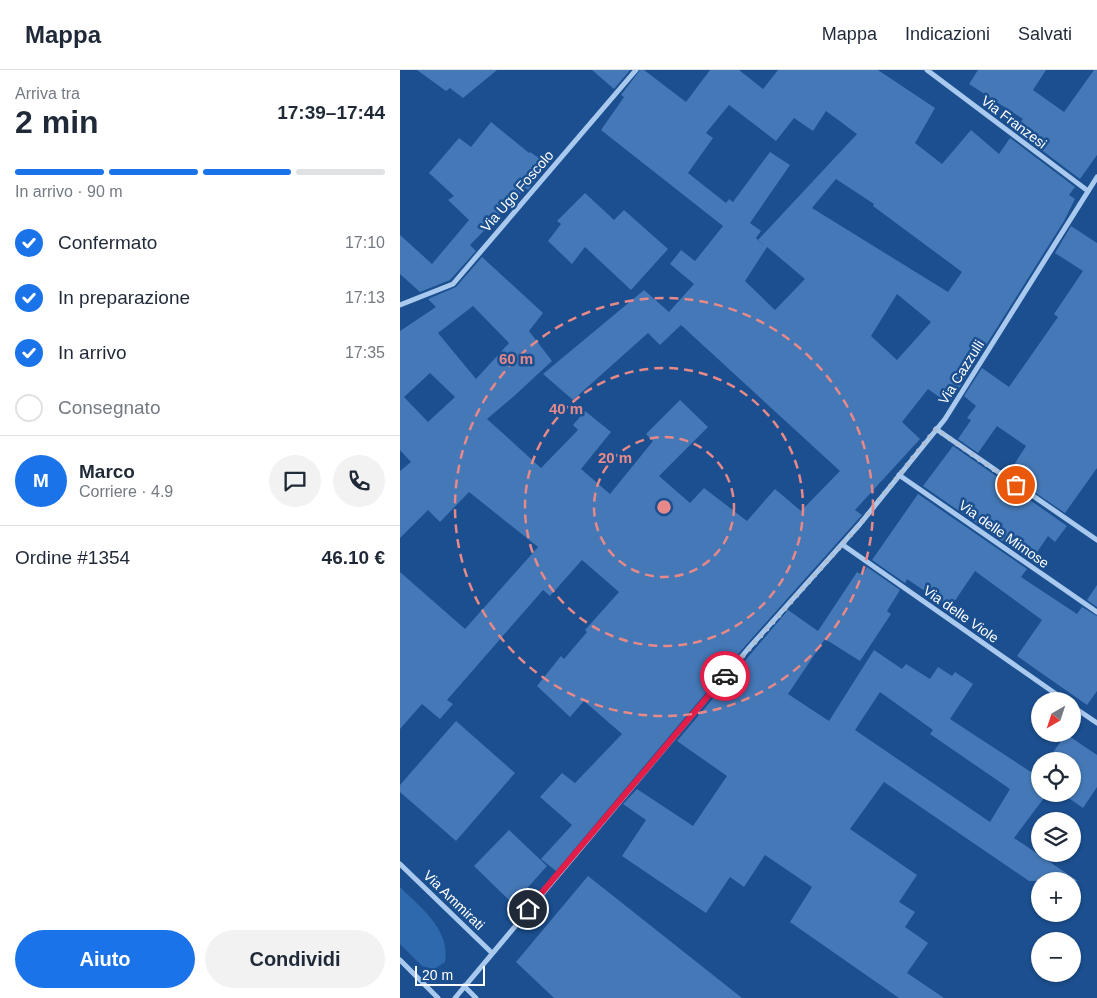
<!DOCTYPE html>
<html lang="it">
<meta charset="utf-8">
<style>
:root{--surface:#fff;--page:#f2f2f3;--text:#1f2937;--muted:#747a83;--line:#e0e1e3;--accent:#1a73e8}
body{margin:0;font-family:Arial,sans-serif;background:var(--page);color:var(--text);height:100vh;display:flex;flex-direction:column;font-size:19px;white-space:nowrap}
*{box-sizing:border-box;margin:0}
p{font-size:16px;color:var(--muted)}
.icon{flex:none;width:28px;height:28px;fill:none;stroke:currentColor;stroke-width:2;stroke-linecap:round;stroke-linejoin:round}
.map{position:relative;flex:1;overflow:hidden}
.sheet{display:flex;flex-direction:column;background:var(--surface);width:400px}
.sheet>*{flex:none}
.needle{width:32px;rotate:219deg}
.controls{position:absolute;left:631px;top:622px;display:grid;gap:10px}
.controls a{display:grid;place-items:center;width:50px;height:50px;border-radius:50%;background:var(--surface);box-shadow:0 1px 4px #0004;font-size:25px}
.scale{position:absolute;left:15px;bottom:12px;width:70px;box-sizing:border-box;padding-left:5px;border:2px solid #fff;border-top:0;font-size:14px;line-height:18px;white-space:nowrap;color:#fff;-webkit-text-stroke:4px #1b4f8f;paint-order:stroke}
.pin{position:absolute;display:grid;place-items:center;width:42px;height:42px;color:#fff;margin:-21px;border:2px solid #fff;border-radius:50%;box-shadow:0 1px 5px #0007}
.courier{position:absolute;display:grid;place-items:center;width:50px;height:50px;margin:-25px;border:4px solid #e11d48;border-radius:50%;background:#fff;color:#222;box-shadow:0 1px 6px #0007}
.overview em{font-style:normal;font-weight:700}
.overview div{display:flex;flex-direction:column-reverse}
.overview{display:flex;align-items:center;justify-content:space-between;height:85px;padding:0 15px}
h1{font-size:32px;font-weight:700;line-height:38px}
.bar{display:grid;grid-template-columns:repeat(4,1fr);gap:8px 5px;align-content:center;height:60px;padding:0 15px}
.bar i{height:6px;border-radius:4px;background:var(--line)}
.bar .on{background:var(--accent)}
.bar p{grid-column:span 4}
.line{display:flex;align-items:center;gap:12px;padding:0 15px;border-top:1px solid var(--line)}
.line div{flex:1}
.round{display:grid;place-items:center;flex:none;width:52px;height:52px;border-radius:26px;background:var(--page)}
ol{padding:0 15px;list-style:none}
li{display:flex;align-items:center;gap:15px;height:55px}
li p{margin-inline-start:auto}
li .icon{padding:5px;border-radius:50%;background:var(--accent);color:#fff;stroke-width:4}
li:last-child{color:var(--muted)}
li i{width:28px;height:28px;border:2px solid var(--line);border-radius:50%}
.primary-button{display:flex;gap:10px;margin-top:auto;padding:10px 15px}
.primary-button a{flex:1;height:58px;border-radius:30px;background:var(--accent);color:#fff;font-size:20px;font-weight:700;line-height:58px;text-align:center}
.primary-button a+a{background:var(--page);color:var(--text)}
header{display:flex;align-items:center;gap:30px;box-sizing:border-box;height:70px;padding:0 25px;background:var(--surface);border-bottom:1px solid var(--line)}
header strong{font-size:24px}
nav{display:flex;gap:28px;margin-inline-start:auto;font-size:18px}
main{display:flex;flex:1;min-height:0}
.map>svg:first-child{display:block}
.green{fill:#2e69ad}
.building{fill:#4478b7;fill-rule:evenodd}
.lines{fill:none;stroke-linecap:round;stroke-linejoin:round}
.street{stroke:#a9c9ee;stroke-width:5}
.done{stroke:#afc1d8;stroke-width:5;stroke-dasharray:0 9}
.route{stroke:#e11d48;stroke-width:6}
.ring{fill:none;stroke:#e88989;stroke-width:2.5;stroke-dasharray:9 6}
.labels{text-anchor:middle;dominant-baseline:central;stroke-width:5;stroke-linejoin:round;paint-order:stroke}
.street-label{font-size:14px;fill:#fff;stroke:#1b4f8f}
.centre{fill:#e88989;stroke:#1b4f8f;stroke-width:2.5}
.ring-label{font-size:15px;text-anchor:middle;font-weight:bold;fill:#e88989;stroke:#1b4f8f;stroke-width:5;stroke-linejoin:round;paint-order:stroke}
</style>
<header>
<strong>Mappa</strong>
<nav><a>Mappa</a><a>Indicazioni</a><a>Salvati</a></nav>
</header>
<main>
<section class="sheet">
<div class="overview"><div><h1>2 min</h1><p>Arriva tra</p></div><em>17:39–17:44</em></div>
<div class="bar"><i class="on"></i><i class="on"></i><i class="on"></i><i></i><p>In arrivo · 90 m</p></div>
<ol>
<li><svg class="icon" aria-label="check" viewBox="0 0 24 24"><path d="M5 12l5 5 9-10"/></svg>Confermato<p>17:10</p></li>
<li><svg class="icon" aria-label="check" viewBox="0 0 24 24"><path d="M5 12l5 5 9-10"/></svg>In preparazione<p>17:13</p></li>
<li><svg class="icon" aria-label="check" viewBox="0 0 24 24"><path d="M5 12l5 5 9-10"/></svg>In arrivo<p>17:35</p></li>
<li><i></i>Consegnato</li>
</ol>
<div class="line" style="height:90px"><b class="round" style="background:var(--accent);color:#fff">M</b><div><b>Marco</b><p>Corriere · 4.9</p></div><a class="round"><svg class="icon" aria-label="chat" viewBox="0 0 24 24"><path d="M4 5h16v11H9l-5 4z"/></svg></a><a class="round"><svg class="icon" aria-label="phone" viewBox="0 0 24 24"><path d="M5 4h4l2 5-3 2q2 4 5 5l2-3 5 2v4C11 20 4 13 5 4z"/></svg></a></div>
<div class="line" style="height:65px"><div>Ordine #1354</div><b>46.10 €</b></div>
<div class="primary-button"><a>Aiuto</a><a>Condividi</a></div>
</section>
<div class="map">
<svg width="697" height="928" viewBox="0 0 697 928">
<rect width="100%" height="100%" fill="#1b4f8f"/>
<path class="green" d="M0,817c20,20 51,43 45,75l-11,7 -12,-3 -22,-22z"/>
<g class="building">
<path d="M17,0h80l-34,28 -13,-10 -4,3z"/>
<path d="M192,0h38l-16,19z"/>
<path d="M240,0h4l42,32 24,-32h29l24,19 15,-19h100l57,38 -20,35 27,21 29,-34 28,24 11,-16 65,49 -6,8 6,4 -11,22 -115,183 -21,-15 -26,33 18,17 -65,71 7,5 -117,131 -189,225 -15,-12 31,-34 -32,-28 22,-24 13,10 47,-49 -38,-33 -14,16 -33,-31 24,-30 3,3 23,-27 -2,-2 34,-38 -37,-32 -32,36 -7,-6 -96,110 6,4 -13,15 -18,-15 -22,25v-157l65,57 73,-82 -69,-55 -29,30 -12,-12 -28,28v-67l11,-9 -11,-12v-119l36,-24 -8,-8 28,-12 26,-30 61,56 -14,18 23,30 -39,36 -26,22 54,49 37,-38 -5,-5 12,-14 26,21 -30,37 29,25 43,-53 -7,-7 34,-34 28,27 -49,49 31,27 14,-15 43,33 28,-32 26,22 39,-40 -159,-146 -21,20 -12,-12 -75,67 -30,-26 101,-84 25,22 25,-28 -24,-20 11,-14 14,11 28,-35 -122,-96 23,-33 -3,-2zM329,35l47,36 18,-23 19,13 13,-20 31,23 -99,106 7,6 -9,-8 5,-7 -11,-8 40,-58 -20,-13 -37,50 -4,-3 -3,4 -38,-30 25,-35 -7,-5zM436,109l38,25 -1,2 89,66 -14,20 -136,-84zM367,177l38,32 -30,31 -30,-29zM497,224l34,28 -34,38 -26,-24zM73,236l36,37 -33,36 -38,-46zM30,303l25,24 -27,25 -24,-25z"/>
<path d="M578,0h68l-13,20 31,22 30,-42h3v85l-17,24 -65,-49 8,-11 -54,-35z"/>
<path d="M91,52l38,31 1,-1 18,12 -20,26 -2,-2 -56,57 6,6 -26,29 -30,12 -20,-18v-39l32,29 37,-44 -21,-20 6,-4 -25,-23 30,-35 12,9z"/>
<path d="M185,123l29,27 10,-10 44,39 -37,41 -46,-43 -13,17 -24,-23 13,-17 -4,-3z"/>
<path d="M671,156l26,17v225l-32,45 -57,-39 18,-28 -29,-20 -19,27 -20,-14 13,-19 -4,-2 9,-12 -12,-10 18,-28 27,19 49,-70 -4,-3 29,-43 -28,-18z"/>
<path d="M553,376l114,80 -12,16 -7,-6 -17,25 -108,-75z"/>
<path d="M518,424l109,75 -6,8 56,37 5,-7 15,9v75l-10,14 -70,-49 25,-36 -67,-49 -25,37 -43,-29 -2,4 -33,-23z"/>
<path d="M467,497l33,23 -13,21 4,3 -31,47 -35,-22 -37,55 41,27 45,-71 28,19 4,-5 24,15 8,-12 14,9 3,-4 18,12 -23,35 87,57 3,-5v23h7l-33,44 64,43h-49l-145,-99 -34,47 67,46 -18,27 16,10 -10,15 23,16 -21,30 37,25h-45l-109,-76 22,-35 -47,-32 -21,32 -14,-10 -24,36 -84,-57 24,-36 -23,-16 14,-15 56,37 34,-50 -50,-35 111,-131 30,21 39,-59 5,3zM480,622l53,38 -3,4 80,55 -20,33 -135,-92z"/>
<path d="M697,515v22l-10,-7z"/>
<path d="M56,651l59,52 -59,68 -56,-49v-7z"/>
<path d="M666,664l31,21v32l-14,21 -20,-14h9v-33h-25z"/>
<path d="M109,760l38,36 -34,38 -39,-38z"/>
<path d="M188,806l154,122h-188l-38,-36z"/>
</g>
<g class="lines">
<g class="street">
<path d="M527,0l161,121"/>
<path d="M0,235l53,-21 183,-214"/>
<path d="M536,359l161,111"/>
<path d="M499,405l198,137"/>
<path d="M443,475l223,156"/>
<path d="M672,636l25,17"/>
<path d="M0,794l91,88"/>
<path d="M0,890l38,38"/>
<path d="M64,916l12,12"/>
<path d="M55,928l293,-349 112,-125 85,-105 152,-242"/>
</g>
</g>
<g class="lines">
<path class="done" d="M325,606l135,-152 76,-95 80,56"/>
<path class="route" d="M128,839l197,-233"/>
</g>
<g class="ring">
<circle cx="264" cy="437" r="70"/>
<circle cx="264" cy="437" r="139"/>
<circle cx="264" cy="437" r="209"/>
</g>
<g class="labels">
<g class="street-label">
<text transform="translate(614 52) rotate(37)">Via Franzesi</text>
<text transform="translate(117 121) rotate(-49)">Via Ugo Foscolo</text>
<text transform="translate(561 302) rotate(-58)">Via Cazzulli</text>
<text transform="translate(604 464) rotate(35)">Via delle Mimose</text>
<text transform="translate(561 544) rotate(35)">Via delle Viole</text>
<text transform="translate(54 830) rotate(44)">Via Ammirati</text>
</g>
</g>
<circle cx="264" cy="437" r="8" class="centre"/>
<g class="ring-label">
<text x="116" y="294">60 m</text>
<text x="166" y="344">40 m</text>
<text x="215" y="393">20 m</text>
</g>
</svg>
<div class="controls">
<a><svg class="needle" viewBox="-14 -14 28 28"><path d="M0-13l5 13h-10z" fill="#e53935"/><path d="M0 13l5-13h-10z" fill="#747a83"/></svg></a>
<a><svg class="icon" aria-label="locate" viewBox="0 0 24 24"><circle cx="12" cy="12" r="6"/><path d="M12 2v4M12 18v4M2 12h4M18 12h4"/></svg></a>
<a><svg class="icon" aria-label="layers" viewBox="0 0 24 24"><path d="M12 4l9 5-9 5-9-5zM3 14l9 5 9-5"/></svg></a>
<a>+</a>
<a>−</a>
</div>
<div class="scale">20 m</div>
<div class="pin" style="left:616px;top:415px;background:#ea580c"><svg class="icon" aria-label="bag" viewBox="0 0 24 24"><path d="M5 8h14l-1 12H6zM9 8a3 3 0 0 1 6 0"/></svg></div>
<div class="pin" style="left:128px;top:839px;background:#1f2937"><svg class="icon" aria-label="home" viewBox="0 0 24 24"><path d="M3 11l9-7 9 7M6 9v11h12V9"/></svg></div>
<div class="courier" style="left:325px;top:606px"><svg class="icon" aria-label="car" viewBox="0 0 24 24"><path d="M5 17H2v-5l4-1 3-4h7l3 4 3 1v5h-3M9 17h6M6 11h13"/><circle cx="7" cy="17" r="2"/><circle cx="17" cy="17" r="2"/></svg></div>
</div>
</main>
